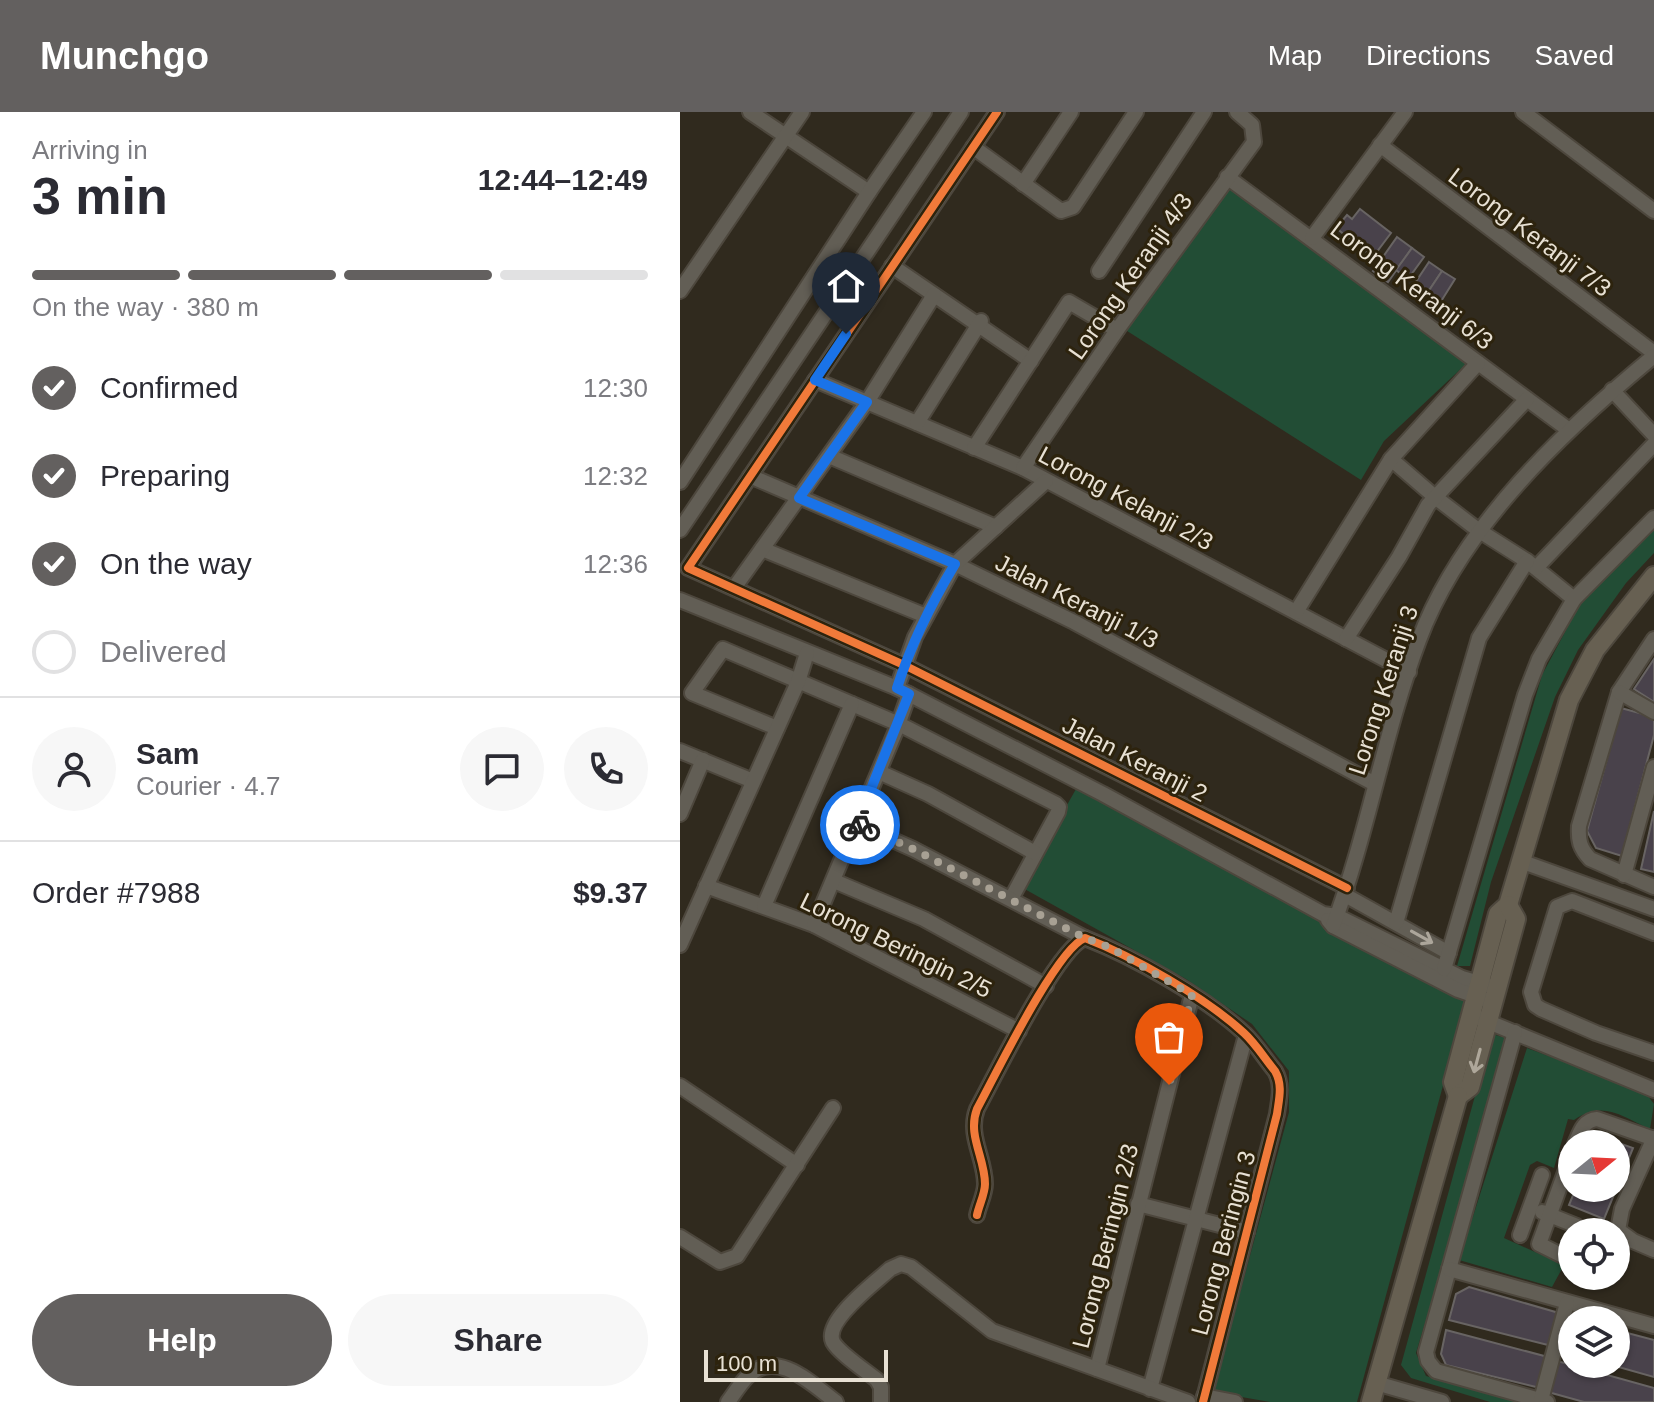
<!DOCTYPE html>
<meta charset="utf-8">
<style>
:root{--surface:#fff;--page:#f7f7f7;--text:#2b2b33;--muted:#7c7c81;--line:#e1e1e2;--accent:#63605f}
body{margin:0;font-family:Arial,sans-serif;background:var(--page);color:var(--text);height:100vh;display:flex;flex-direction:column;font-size:30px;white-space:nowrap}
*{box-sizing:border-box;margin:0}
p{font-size:26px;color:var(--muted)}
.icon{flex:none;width:44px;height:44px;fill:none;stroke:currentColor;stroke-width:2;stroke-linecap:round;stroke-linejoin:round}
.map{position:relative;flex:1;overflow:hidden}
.drawer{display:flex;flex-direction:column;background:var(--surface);width:680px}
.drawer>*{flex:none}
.needle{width:52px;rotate:72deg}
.tools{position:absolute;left:878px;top:1018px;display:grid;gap:16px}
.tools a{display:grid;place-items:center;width:72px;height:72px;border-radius:50%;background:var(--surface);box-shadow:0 2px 6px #0004;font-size:40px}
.scale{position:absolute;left:24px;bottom:20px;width:184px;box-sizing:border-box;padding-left:8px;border:4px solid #e8e1d4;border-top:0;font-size:22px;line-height:28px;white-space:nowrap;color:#e8e1d4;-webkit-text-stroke:6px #2d230d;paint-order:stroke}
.pin{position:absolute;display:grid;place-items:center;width:68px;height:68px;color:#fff;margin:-82px -34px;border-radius:50% 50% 50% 0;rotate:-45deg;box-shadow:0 0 8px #0007}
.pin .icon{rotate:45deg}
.courier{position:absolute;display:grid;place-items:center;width:80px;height:80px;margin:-40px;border:6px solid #1a73e8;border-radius:50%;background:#fff;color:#222;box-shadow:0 2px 10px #0007}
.head em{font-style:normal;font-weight:600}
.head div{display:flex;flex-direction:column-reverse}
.head{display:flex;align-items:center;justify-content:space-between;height:136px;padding:0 32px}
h1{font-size:52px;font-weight:600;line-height:60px}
.bar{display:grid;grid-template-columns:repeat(4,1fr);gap:12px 8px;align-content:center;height:96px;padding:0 32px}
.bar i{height:10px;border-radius:6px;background:var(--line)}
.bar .active{background:var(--accent)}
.bar p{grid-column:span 4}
.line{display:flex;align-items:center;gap:20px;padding:0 32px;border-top:2px solid var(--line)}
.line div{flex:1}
.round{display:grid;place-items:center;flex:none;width:84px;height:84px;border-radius:42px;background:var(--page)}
ol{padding:0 32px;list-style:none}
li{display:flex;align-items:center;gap:24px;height:88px}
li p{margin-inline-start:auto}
li .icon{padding:8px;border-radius:50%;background:var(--accent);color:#fff;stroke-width:4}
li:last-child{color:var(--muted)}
li i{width:44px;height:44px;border:4px solid var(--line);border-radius:50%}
.button{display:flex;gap:16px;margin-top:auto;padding:16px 32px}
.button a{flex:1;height:92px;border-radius:48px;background:var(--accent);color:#fff;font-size:32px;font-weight:600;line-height:92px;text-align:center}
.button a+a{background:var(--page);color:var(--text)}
header{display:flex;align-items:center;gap:48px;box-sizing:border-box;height:112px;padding:0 40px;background:var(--accent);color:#fff}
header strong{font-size:38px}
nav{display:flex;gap:44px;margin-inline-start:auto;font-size:28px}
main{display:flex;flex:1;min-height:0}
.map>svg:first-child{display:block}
.green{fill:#224d35}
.building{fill:#49424b;stroke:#686463;stroke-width:2}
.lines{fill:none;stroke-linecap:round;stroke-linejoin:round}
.minor-casing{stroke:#4d473d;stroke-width:18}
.major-casing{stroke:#4d473d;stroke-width:22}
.minor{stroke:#625e55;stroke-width:14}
.major{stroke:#676052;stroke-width:18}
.cycleway-casing{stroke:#2d230d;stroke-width:13}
.cycleway{stroke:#f17a3a;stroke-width:8}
.oneway{stroke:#aca69b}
.oneway2{stroke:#aea79a}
.done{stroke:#a8a194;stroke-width:8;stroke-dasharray:0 14.4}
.route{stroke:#1a73e8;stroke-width:10}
.labels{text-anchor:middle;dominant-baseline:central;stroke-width:6;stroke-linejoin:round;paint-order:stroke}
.street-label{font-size:24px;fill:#e8e1d4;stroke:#2d230d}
</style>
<header>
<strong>Munchgo</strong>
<nav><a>Map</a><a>Directions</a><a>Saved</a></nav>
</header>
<main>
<section class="drawer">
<div class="head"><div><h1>3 min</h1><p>Arriving in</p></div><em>12:44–12:49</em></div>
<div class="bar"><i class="active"></i><i class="active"></i><i class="active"></i><i></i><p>On the way · 380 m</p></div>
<ol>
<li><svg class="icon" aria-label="check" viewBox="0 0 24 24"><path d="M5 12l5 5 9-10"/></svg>Confirmed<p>12:30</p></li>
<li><svg class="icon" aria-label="check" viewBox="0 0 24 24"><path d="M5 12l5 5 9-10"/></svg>Preparing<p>12:32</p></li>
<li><svg class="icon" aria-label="check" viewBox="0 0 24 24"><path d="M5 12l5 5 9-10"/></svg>On the way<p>12:36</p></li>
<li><i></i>Delivered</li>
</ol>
<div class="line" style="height:144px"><a class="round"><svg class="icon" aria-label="person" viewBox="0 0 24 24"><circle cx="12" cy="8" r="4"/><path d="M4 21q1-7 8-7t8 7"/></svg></a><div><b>Sam</b><p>Courier · 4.7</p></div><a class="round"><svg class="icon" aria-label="chat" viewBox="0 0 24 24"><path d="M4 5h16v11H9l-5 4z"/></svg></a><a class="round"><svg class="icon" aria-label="phone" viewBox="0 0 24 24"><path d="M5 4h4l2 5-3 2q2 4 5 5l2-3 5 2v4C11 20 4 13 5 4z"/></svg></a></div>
<div class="line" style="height:104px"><div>Order #7988</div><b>$9.37</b></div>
<div class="button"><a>Help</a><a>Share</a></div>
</section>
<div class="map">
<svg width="974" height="1290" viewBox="0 0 974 1290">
<rect width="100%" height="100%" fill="#302a1e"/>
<g class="green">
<path d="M547,71l239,181 -82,77 -23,39 -237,-151z"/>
<path d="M974,418v23l-28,30 -48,67 -23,47 -64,185 -21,84h-13l85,-291 38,-71z"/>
<path d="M396,677l390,212 -109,401h-87l-57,-10 76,-280v-41l-37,-47 -66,-45 -165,-92z"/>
<path d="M812,922l14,4 1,12 -91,303 10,23 91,26h-27l-79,-24 -10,-13z"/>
<path d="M847,936l118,44 9,12 -4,25c-30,-13 -46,-29 -76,-9l-6,-1 -14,49 -17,-7 -7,4 -26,73 60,27 -12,22 -93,-27z"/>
</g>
<g class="building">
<path d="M680,97l31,24 -18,24 -37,-29 11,-13 5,4z"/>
<path d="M717,125l15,11 -24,34 -15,-11z"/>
<path d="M732,136l12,9 -16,22 -12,-9z"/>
<path d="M749,150l13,9 -16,24 -13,-9z"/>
<path d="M762,159l13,8 -15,24 -14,-8z"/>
<path d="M974,547v43l-20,-13z"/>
<path d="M941,596l33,9v18l-32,121 -26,-8 -9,-17z"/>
<path d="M974,699v61l-13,-3z"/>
<path d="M916,1023l37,13 -29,71 -35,-14 7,-17h40v-44h-23z"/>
<path d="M789,1175l90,26 -7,33 -103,-26 7,-26z"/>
<path d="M890,1205l11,3h-9v34l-11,-3z"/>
<path d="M766,1218l102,27 -8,31 -94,-23 -5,-11z"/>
<path d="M936,1218l38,10v37l-46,-13h8z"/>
<path d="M877,1249l97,27v14h-70l-36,-10z"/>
</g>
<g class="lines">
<g class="minor-casing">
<g id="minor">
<path d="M70,0l119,80"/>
<path d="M317,0l-309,456 216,97 443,223"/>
<path d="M843,0l131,99"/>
<path d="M700,33l274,208"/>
<path d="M293,35l88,64 12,-4 63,-95"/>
<path d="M547,65l342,253"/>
<path d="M343,72l48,-72"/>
<path d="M632,126l93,-126"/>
<path d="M212,154l139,95"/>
<path d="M419,159l105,-159"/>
<path d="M0,179l122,-179"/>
<path d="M135,268l208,88 386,204"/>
<path d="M932,278l42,45"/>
<path d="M237,311l64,-102"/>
<path d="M294,336l95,-146 48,28"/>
<path d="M149,344l167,71"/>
<path d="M711,347l44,38 43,33 49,31 47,38"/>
<path d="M343,356l94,-138 137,-188 -2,-17 -15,-13"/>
<path d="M70,364l205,88 119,58 301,162"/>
<path d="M0,370l189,-290 55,-80"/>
<path d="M0,418l281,-418"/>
<path d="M82,437l164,67"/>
<path d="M856,456l118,-124"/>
<path d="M54,476l133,-186 67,-107"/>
<path d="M0,488l217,88 206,106 220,120 14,2 125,62 24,7"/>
<path d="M616,500l95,-153 87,-96"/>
<path d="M666,527l53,-82 29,-52 99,-106"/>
<path d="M974,527l-35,53 -40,134c-1,15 1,22 11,33l64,28"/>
<path d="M217,576l18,-51 40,-73 91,-83"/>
<path d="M939,580l35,20"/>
<path d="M97,616l-85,-35 31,-44 176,75 157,80 3,3 -1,5 -47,87"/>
<path d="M0,639l73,30"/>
<path d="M199,660l49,22 107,59"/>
<path d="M0,702l23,-54"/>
<path d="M177,712l56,25 172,89"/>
<path d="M840,749l134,48"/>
<path d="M944,763l30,-108"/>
<path d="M154,769l90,38 122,67"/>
<path d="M26,774l108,39 205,106"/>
<path d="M665,783l104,58"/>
<path d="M84,794l88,-202"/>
<path d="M648,808l5,6 125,64 26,9"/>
<path d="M716,811l83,-285 48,-77"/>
<path d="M134,813l83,-197 12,-34"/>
<path d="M653,814c35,-93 51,-193 86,-286 42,-113 144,-209 235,-284"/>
<path d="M974,821l-82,-32 -15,6 -26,85 4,13 6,4 55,24 58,20"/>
<path d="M0,833l118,-263 9,-29"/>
<path d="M764,857l81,-274 14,-36 35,-60 80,-81"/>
<path d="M799,906l175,72"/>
<path d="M835,920l-89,320 2,9 8,10 111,31"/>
<path d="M0,974l117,79"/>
<path d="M974,1026l-32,71 -4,21 15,11 21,9"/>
<path d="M895,1032c5,-11 8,-24 22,-25l57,20"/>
<path d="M458,1092l109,28"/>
<path d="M862,1100l35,14"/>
<path d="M297,1103c2,-10 8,-21 8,-31 0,-26 -18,-49 -8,-75 18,-33 80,-161 108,-171 49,19 120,59 159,95 12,11 21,26 31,38 8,14 4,28 2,43l-74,288"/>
<path d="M840,1123l22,-60"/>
<path d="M0,1125l40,25 17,-6 96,-148"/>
<path d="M881,1143l-22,-11 33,-91"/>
<path d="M769,1157l205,57"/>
<path d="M417,1257l95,-374"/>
<path d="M696,1271l66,19"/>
<path d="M470,1277l96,-354"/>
<path d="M524,1284l31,6"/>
<path d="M861,1288l26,-97"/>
<path d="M48,1290c6,-8 12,-18 19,-25 29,-30 66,8 89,25"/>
<path d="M201,1290v-15l-4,-7c-11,-9 -38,-27 -44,-38 -10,-21 43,-60 57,-73l11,-5 10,3 81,64 196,71"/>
</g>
</g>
<g class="major-casing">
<g id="major">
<path d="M778,984l-5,-14 45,-168 10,-9 61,-205 26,-50 59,-74"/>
<path d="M778,984l12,-9 46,-168 -8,-14"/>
<path d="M691,1290l87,-306"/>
</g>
</g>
<use href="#minor" class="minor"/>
<use href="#major" class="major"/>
<g class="cycleway-casing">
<g id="cycleway">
<path d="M317,0l-309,456 216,97 443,223"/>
<path d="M297,1103c2,-10 8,-21 8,-31 0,-26 -18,-49 -8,-75 18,-33 80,-161 108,-171 49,19 120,59 159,95 12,11 21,26 31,38 8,14 4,28 2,43l-74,288"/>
</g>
</g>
<use href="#cycleway" class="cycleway"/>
</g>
<defs><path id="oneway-shaft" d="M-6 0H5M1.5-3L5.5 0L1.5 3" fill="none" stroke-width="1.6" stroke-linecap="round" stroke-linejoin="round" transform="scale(2)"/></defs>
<use class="oneway" href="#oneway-shaft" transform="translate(742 825) rotate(29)"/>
<use class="oneway2" href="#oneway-shaft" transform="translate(797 949) rotate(105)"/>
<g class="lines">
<path class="done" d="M180,713l53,24 172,89 24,9 83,48 -23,90"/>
<path class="route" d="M166,222l-31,46 52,22 -68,96 156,66c-24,40 -44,80 -58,124l12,6 -52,130 3,1"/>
</g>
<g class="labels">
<g class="street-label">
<text transform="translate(850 120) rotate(37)">Lorong Keranji 7/3</text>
<text transform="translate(450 164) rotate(-55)">Lorong Keranji 4/3</text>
<text transform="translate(732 173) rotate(37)">Lorong Keranji 6/3</text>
<text transform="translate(446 386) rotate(28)">Lorong Kelanji 2/3</text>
<text transform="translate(397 489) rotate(27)">Jalan Keranji 1/3</text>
<text transform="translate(703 578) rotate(-72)">Lorong Keranji 3</text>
<text transform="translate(455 647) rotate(27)">Jalan Keranji 2</text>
<text transform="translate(216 833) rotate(26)">Lorong Beringin 2/5</text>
<text transform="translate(543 1131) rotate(-75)">Lorong Beringin 3</text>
<text transform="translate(425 1134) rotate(-76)">Lorong Beringin 2/3</text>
</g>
</g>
</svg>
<div class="tools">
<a><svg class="needle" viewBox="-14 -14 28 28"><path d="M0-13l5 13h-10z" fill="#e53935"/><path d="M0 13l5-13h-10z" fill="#7c7c81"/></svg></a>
<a><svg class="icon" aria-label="locate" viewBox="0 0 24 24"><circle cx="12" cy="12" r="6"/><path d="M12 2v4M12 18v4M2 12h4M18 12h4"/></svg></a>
<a><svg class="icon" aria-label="layers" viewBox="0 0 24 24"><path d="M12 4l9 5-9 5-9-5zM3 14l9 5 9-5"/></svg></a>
</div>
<div class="scale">100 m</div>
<div class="pin" style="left:489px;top:973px;background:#ea580c"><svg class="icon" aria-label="bag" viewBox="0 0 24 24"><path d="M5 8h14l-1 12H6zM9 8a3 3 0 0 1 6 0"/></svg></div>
<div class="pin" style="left:166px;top:222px;background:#1f2937"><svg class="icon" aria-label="home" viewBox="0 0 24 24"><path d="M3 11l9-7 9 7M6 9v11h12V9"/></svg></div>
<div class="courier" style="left:180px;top:713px"><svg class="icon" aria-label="bike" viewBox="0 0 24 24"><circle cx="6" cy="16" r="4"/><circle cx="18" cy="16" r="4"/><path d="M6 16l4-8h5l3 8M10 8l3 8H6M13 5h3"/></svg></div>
</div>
</main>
